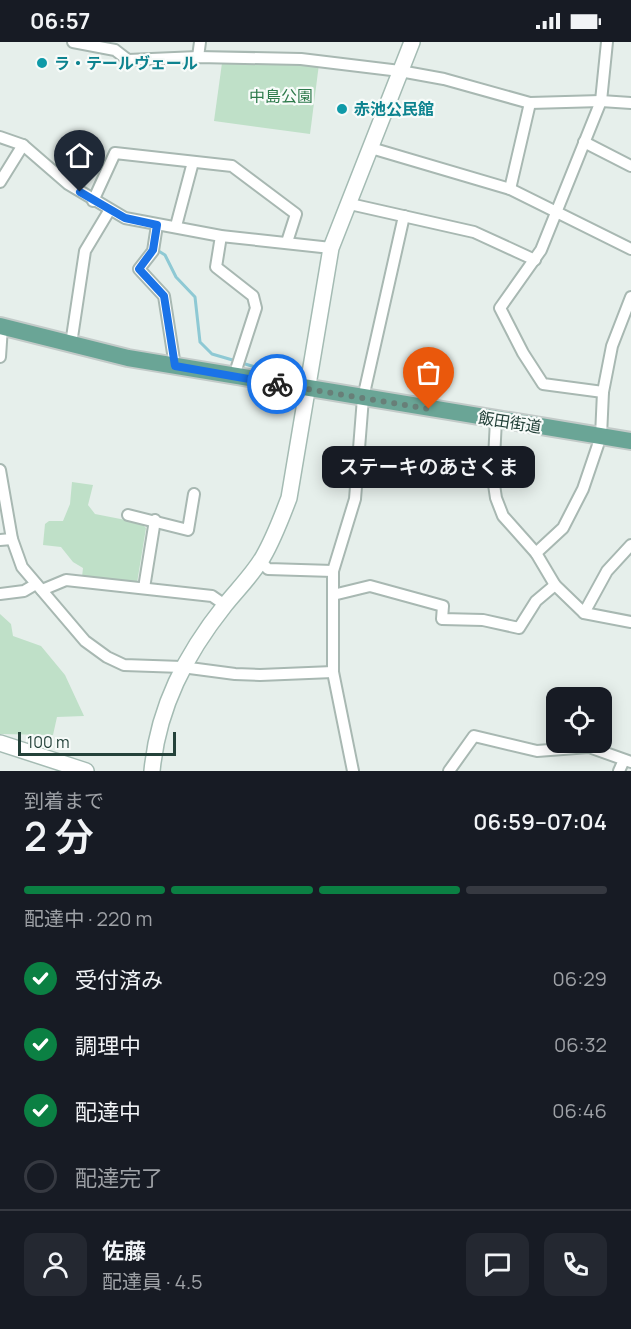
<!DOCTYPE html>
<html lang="ja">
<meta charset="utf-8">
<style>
:root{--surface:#171b24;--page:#242831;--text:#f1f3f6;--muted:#9ea1a6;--line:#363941;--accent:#0b8043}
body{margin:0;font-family:Manrope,"Noto Sans JP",sans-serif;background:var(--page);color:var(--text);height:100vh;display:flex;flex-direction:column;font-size:22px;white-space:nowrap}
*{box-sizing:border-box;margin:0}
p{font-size:20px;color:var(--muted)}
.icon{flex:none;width:33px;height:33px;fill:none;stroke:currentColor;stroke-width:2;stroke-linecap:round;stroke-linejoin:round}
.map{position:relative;height:729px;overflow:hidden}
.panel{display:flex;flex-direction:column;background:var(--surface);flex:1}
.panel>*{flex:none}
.tools{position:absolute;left:546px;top:645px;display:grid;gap:12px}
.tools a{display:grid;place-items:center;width:66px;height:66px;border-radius:12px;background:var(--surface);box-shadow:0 3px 15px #0003;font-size:30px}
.scale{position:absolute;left:18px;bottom:15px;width:158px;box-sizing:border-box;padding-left:6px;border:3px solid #24423a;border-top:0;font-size:16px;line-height:21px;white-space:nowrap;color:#24423a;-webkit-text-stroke:4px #f7fbf9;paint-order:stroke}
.pin{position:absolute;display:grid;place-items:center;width:51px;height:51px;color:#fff;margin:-62px -26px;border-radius:50% 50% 50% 0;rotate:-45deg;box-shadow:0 0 6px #0007}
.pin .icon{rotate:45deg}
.courier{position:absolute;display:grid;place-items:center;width:60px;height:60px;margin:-30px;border:4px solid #1a73e8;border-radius:50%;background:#fff;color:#222;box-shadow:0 2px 8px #0007}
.bubble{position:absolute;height:42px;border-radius:12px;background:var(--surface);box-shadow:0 3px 15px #0003;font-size:20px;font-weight:600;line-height:42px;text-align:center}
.overview em{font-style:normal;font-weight:600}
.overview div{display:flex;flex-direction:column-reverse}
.overview{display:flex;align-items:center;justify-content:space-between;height:102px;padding:0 24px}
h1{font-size:39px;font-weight:600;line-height:45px}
.bar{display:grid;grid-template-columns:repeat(4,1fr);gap:9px 6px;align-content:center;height:72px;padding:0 24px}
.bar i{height:8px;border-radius:4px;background:var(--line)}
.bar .active{background:var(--accent)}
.bar p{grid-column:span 4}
.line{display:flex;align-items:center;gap:15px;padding:0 24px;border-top:2px solid var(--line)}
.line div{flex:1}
.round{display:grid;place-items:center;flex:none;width:63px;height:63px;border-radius:12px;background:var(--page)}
ol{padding:0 24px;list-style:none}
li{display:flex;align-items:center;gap:18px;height:66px}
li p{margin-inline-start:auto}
li .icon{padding:6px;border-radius:50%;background:var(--accent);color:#fff;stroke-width:4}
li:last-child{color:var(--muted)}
li i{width:33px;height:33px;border:3px solid var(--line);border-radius:50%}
.status{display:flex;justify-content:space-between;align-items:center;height:42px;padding:0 30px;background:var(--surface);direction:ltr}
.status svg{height:16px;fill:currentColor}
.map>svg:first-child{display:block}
.green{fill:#bfe0c8}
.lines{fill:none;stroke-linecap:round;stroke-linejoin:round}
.stream{stroke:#8ec9d4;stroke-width:3}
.street-casing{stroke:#a8b8b2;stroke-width:14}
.secondary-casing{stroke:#a4bbb3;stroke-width:18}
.primary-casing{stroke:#c2cac8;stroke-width:20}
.street{stroke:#fff;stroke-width:10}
.secondary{stroke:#fff;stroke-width:15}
.primary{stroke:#6aa596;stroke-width:16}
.done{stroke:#687f78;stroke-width:6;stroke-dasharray:0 10.8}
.route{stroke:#1a73e8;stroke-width:8}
.culture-dot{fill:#0f9aa8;stroke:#f7fbf9;stroke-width:2}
.labels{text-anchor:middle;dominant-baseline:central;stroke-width:4.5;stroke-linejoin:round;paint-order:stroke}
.culture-label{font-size:16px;font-weight:bold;fill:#0d838f;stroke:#f7fbf9;text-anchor:start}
.park-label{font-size:16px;fill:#2d7a4b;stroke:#f7fbf9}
.street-label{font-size:16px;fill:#24423a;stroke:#f7fbf9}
</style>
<div class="status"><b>06:57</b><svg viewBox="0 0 49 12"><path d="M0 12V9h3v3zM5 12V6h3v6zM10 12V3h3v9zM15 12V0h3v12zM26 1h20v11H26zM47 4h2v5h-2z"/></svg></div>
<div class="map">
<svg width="631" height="729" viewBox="0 0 631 729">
<rect width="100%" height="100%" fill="#e6efeb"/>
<g class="green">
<path d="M302,20l17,2 -9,70 -96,-13 8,-58z"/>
<path d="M72,440l21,3 -5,20 7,9 46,9 5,5 -9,55 -55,-6 1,-9 -10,-6 -12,-15 -18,-2 2,-21 4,-3h14l7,-17z"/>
<path d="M0,572l11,10 2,12 28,10 24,29 19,41 -27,1 -4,18 -53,-1z"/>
</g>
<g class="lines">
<g class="stream">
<path d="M157,208l8,5 11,22 19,20 5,45 12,12 24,7"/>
<path d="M242,321l13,4 1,6"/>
</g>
<g class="street-casing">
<g id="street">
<path d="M73,0l42,8 13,10 70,-3 103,2 99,12 44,8 86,24 71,-2 30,2"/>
<path d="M198,15l2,-15"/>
<path d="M0,95l23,8 45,39 57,34 96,18 110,12"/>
<path d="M584,100l47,24"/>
<path d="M371,106l139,41 121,60"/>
<path d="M0,140l23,-37"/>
<path d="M510,147l20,-86"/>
<path d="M93,159l22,-48 117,13 64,48 -9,28"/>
<path d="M350,162l124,28 61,28"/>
<path d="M157,183l-4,26 -14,18 25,27 11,70"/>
<path d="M176,184l17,-64"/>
<path d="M221,194l-5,31 37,29 3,12 -22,68"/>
<path d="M71,302l14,-93 24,-40"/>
<path d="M0,315l2,-30"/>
<path d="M603,350l-60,-8 -20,-31 -23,-45 41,-58 60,-149 6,-59"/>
<path d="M496,378l-3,58 3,20 7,18 33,37 19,32 29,28 23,-42 24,-26"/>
<path d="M0,428l12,69 10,28 63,74 22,16 17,8 58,2 53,7 25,1 73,-3"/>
<path d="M128,473l60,15 6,-36"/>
<path d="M0,498l12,-1"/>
<path d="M536,511l27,-25 20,-39 18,-53 2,-44 9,-46 19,-49"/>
<path d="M260,519l8,8 65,2"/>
<path d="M144,546l11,-68"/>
<path d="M42,548l24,-10 146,16 13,9"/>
<path d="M0,552l24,-3 12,-7"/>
<path d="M333,553l37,-9 73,20 -1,13 41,1 36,8 17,-27 19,-16"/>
<path d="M584,571l47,9"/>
<path d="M353,729l-20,-99v-101l22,-72 8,-101 41,-182"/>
<path d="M449,729l25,-35 63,15 52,-4 42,15"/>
<path d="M619,729l5,-11"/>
</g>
</g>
<g class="secondary-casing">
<g id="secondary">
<path d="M0,701l86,28"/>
<path d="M152,729c6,-64 34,-117 73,-166 13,-16 28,-31 38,-48 11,-19 18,-38 26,-59l42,-250 81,-206"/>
</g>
</g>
<g class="primary-casing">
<path id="primary" d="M0,284l128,32 503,83"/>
</g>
<use href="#street" class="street"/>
<use href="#secondary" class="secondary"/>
<use href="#primary" class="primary"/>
</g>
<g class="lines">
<path class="done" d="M277,342l152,25"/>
<path class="route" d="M80,150l45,26 32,7 -4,25 -14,19 25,27 11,70 102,18"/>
</g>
<g class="culture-dot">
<circle cx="42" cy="21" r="6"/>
<circle cx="342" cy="67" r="6"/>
</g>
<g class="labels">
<g class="culture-label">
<text x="54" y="21">ラ・テールヴェール</text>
<text x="354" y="67">赤池公民館</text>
</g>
<g class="park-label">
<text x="281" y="54">中島公園</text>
</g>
<g class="street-label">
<text transform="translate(510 380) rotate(9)">飯田街道</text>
</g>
</g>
</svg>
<div class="tools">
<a><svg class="icon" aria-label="locate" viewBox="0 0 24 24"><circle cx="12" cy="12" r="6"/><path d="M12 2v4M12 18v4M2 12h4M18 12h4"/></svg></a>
</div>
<div class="scale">100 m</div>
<div class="pin" style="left:429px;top:367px;background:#ea580c"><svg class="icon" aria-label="bag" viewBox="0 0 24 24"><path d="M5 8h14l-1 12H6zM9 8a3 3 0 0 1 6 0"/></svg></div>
<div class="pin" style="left:80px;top:150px;background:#1f2937"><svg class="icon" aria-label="home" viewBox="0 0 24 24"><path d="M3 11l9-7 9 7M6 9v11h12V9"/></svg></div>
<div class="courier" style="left:277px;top:342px"><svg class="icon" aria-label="bike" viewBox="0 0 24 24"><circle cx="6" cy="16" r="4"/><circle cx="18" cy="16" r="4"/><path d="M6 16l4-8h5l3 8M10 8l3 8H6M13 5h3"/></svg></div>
<div class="bubble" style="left:322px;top:404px;width:213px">ステーキのあさくま</div>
</div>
<section class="panel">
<div class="overview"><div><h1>2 分</h1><p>到着まで</p></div><em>06:59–07:04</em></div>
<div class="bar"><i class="active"></i><i class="active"></i><i class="active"></i><i></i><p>配達中 · 220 m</p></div>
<ol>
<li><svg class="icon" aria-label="check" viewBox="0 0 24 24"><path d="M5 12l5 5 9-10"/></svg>受付済み<p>06:29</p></li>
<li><svg class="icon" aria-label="check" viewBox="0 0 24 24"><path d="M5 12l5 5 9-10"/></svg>調理中<p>06:32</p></li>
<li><svg class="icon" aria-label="check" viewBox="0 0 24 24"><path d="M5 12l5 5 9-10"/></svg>配達中<p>06:46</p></li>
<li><i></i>配達完了</li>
</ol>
<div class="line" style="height:108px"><a class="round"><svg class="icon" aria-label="person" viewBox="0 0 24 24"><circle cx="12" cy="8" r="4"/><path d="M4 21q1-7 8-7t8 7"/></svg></a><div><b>佐藤</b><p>配達員 · 4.5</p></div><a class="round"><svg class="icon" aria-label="chat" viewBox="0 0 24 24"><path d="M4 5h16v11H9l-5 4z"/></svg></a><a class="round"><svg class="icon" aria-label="phone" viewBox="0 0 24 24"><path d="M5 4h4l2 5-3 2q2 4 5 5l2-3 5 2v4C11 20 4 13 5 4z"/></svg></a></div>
</section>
